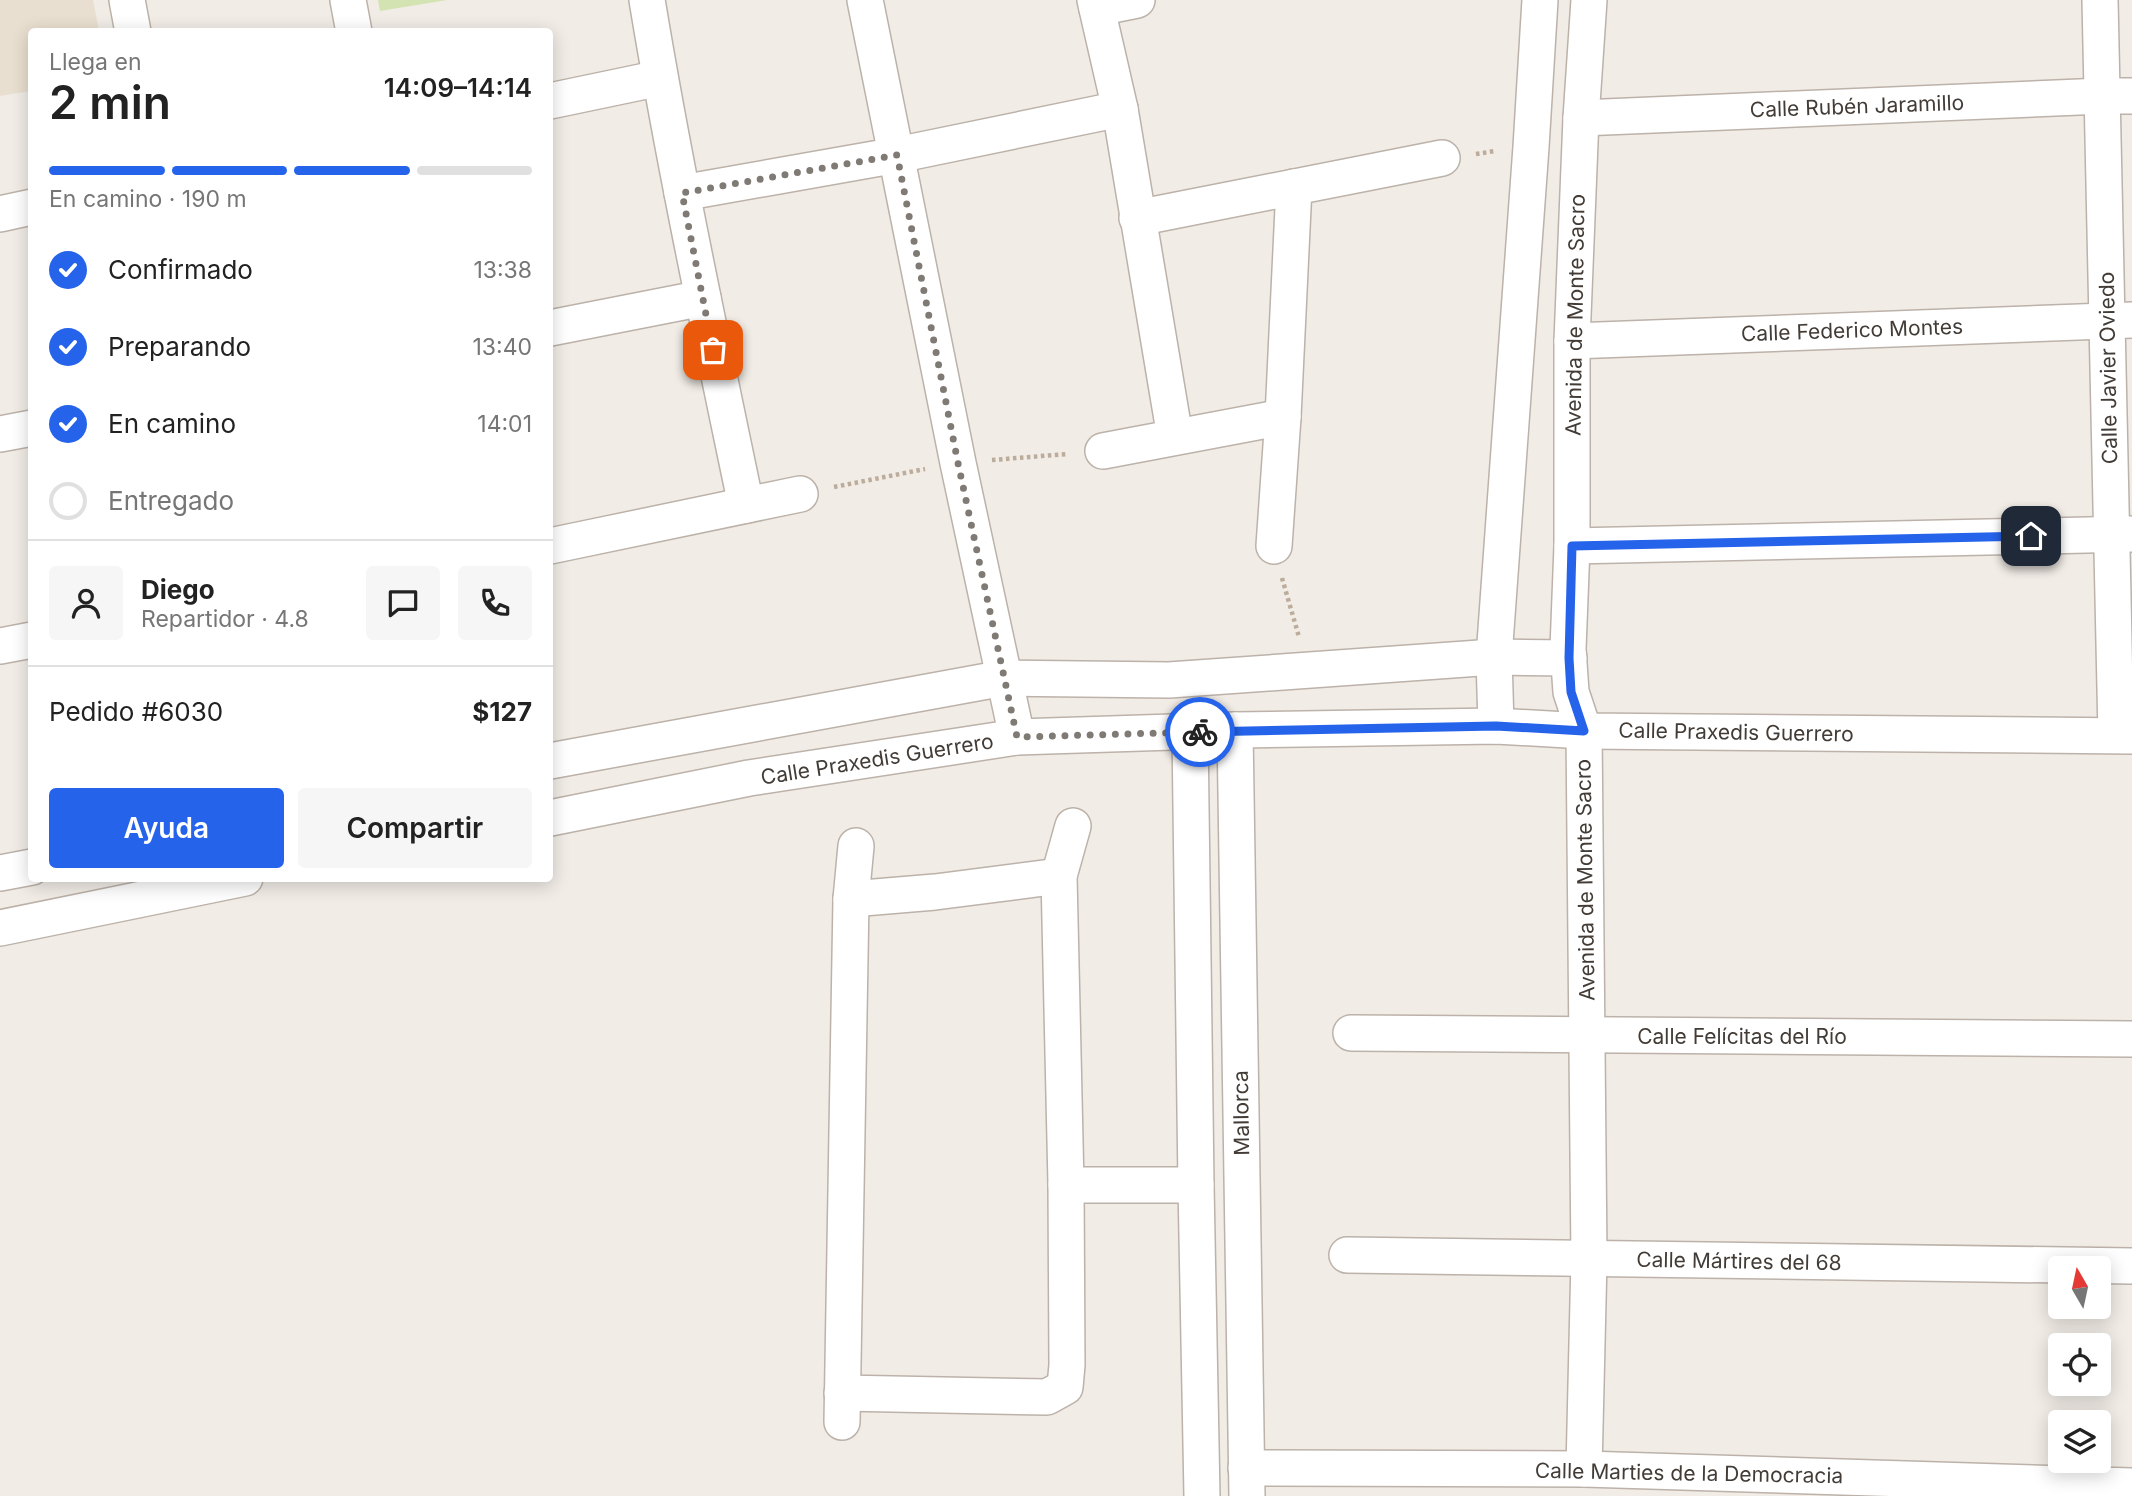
<!DOCTYPE html>
<html lang="es">
<meta charset="utf-8">
<style>
:root{--surface:#fff;--page:#f6f6f6;--text:#222;--muted:#767676;--line:#e0e0e0;--accent:#2563eb}
body{margin:0;font-family:Inter,sans-serif;background:var(--page);color:var(--text);height:100vh;display:flex;flex-direction:column;font-size:26px;white-space:nowrap}
*{box-sizing:border-box;margin:0}
p{font-size:23px;color:var(--muted)}
.icon{flex:none;width:38px;height:38px;fill:none;stroke:currentColor;stroke-width:2;stroke-linecap:round;stroke-linejoin:round}
.map{position:relative;flex:1;overflow:hidden}
.panel{position:absolute;left:28px;top:28px;width:525px;height:854px;display:flex;flex-direction:column;background:var(--surface);border-radius:7px;box-shadow:0 4px 18px #0003}
.panel>*{flex:none}
.needle{width:46px;rotate:351deg}
.fabs{position:absolute;left:2048px;top:1256px;display:grid;gap:14px}
.fabs a{display:grid;place-items:center;width:63px;height:63px;border-radius:7px;background:var(--surface);box-shadow:0 4px 18px #0003;font-size:35px}
.pin{position:absolute;display:grid;place-items:center;width:60px;height:60px;color:#fff;margin:-30px;border-radius:14px;box-shadow:0 4px 10px #0006}
.courier{position:absolute;display:grid;place-items:center;width:70px;height:70px;margin:-35px;border:5px solid #2563eb;border-radius:50%;background:#fff;color:#222;box-shadow:0 2px 9px #0007}
.head em{font-style:normal;font-weight:600}
.head div{display:flex;flex-direction:column-reverse}
.head{display:flex;align-items:center;justify-content:space-between;height:119px;padding:0 21px}
h1{font-size:46px;font-weight:600;line-height:52px}
.bar{display:grid;grid-template-columns:repeat(4,1fr);gap:10px 7px;align-content:center;height:84px;padding:0 21px}
.bar i{height:9px;border-radius:5px;background:var(--line)}
.bar .current{background:var(--accent)}
.bar p{grid-column:span 4}
.line{display:flex;align-items:center;gap:18px;padding:0 21px;border-top:2px solid var(--line)}
.line div{flex:1}
.round{display:grid;place-items:center;flex:none;width:74px;height:74px;border-radius:7px;background:var(--page)}
ol{padding:0 21px;list-style:none}
li{display:flex;align-items:center;gap:21px;height:77px}
li p{margin-inline-start:auto}
li .icon{padding:7px;border-radius:50%;background:var(--accent);color:#fff;stroke-width:4}
li:last-child{color:var(--muted)}
li i{width:38px;height:38px;border:4px solid var(--line);border-radius:50%}
.action{display:flex;gap:14px;margin-top:auto;padding:14px 21px}
.action a{flex:1;height:80px;border-radius:7px;background:var(--accent);color:#fff;font-size:28px;font-weight:600;line-height:80px;text-align:center}
.action a+a{background:var(--page);color:var(--text)}
.map>svg:first-child{display:block}
.education{fill:#e9dfd0}
.green{fill:#d3e3b1}
.lines{fill:none;stroke-linecap:round;stroke-linejoin:round}
.minor-casing{stroke:#bcb2a9;stroke-width:38}
.path{stroke:#bcac9b;stroke-width:4.5;stroke-dasharray:3.5 3.5;stroke-linecap:butt}
.minor{stroke:#fff;stroke-width:35}
.done{stroke:#807a74;stroke-width:7;stroke-dasharray:0 12.6}
.route{stroke:#2563eb;stroke-width:9}
.labels{text-anchor:middle;dominant-baseline:central;stroke-width:6;stroke-linejoin:round;paint-order:stroke}
.street-label{font-size:21px;fill:#433c36;stroke:#fff}
</style>
<div class="map">
<svg width="2132" height="1496" viewBox="0 0 2132 1496">
<rect width="100%" height="100%" fill="#f1ece6"/>
<path class="education" d="M0,0h93l6,31 -67,1 -1,59 -31,5z"/>
<path class="green" d="M378,0h69l-67,11z"/>
<g class="lines">
<g class="minor-casing">
<g id="minor">
<path d="M127,0l6,32"/>
<path d="M348,0l6,32"/>
<path d="M647,0c28,169 64,337 99,505"/>
<path d="M865,0l93,463 59,274"/>
<path d="M1095,0l25,109 55,328"/>
<path d="M2100,0l16,735"/>
<path d="M1097,8l40,-8"/>
<path d="M550,101l110,-23"/>
<path d="M1581,118l522,-22h29"/>
<path d="M682,193l215,-38 223,-46"/>
<path d="M0,214l32,-7"/>
<path d="M1137,218l305,-60"/>
<path d="M550,328l153,-30"/>
<path d="M1572,341l560,-21"/>
<path d="M0,434l32,-6"/>
<path d="M1103,451l180,-34"/>
<path d="M550,546l250,-52"/>
<path d="M1274,546l9,-129 11,-230"/>
<path d="M1572,546l560,-12"/>
<path d="M0,646l32,-6"/>
<path d="M1496,726l-2,-69 37,-510 9,-147"/>
<path d="M1235,730l12,766"/>
<path d="M1190,732l6,453 6,311"/>
<path d="M550,761l454,-83 165,2 325,-23 75,1"/>
<path d="M550,818l199,-40 268,-41 218,-7 261,-4 88,5 548,5"/>
<path d="M0,873l32,-6"/>
<path d="M851,899l84,-7 124,-16"/>
<path d="M0,928l245,-50"/>
<path d="M1351,1033l781,6"/>
<path d="M1066,1185h130"/>
<path d="M1347,1255l785,11"/>
<path d="M842,1393l205,4 18,-10 2,-22 -1,-180 -7,-309 14,-50"/>
<path d="M842,1422l9,-523 5,-53"/>
<path d="M1246,1468l338,1 548,17"/>
<path d="M1584,1469l5,-210 -5,-528 -13,-39 -3,-43 4,-103v-205l9,-223 8,-118"/>
</g>
</g>
<g class="path">
<path d="M1476,154l19,-3"/>
<path d="M992,460l75,-6"/>
<path d="M834,487l91,-18"/>
<path d="M1282,578l17,59"/>
</g>
<use href="#minor" class="minor"/>
</g>
<g class="lines">
<path class="done" d="M713,350l-31,-157 215,-38 61,308 59,274 183,-5"/>
<path class="route" d="M1200,732l296,-6 88,5 -13,-39 -2,-34 3,-112 459,-10"/>
</g>
<g class="labels">
<g class="street-label">
<text transform="translate(1857 106) rotate(-2)">Calle Rubén Jaramillo</text>
<text transform="translate(1575 315) rotate(-89)">Avenida de Monte Sacro</text>
<text transform="translate(1852 330) rotate(-2)">Calle Federico Montes</text>
<text transform="translate(2108 368) rotate(-91)">Calle Javier Oviedo</text>
<text transform="translate(1736 732) rotate(1)">Calle Praxedis Guerrero</text>
<text transform="translate(877 759) rotate(-9)">Calle Praxedis Guerrero</text>
<text transform="translate(1585 880) rotate(-91)">Avenida de Monte Sacro</text>
<text x="1742" y="1036">Calle Felícitas del Río</text>
<text transform="translate(1241 1113) rotate(-91)">Mallorca</text>
<text transform="translate(1739 1261) rotate(1)">Calle Mártires del 68</text>
<text transform="translate(1689 1473) rotate(1)">Calle Marties de la Democracia</text>
</g>
</g>
</svg>
<div class="fabs">
<a><svg class="needle" viewBox="-14 -14 28 28"><path d="M0-13l5 13h-10z" fill="#e53935"/><path d="M0 13l5-13h-10z" fill="#767676"/></svg></a>
<a><svg class="icon" aria-label="locate" viewBox="0 0 24 24"><circle cx="12" cy="12" r="6"/><path d="M12 2v4M12 18v4M2 12h4M18 12h4"/></svg></a>
<a><svg class="icon" aria-label="layers" viewBox="0 0 24 24"><path d="M12 4l9 5-9 5-9-5zM3 14l9 5 9-5"/></svg></a>
</div>
<div class="pin" style="left:713px;top:350px;background:#ea580c"><svg class="icon" aria-label="bag" viewBox="0 0 24 24"><path d="M5 8h14l-1 12H6zM9 8a3 3 0 0 1 6 0"/></svg></div>
<div class="pin" style="left:2031px;top:536px;background:#1f2937"><svg class="icon" aria-label="home" viewBox="0 0 24 24"><path d="M3 11l9-7 9 7M6 9v11h12V9"/></svg></div>
<div class="courier" style="left:1200px;top:732px"><svg class="icon" aria-label="bike" viewBox="0 0 24 24"><circle cx="6" cy="16" r="4"/><circle cx="18" cy="16" r="4"/><path d="M6 16l4-8h5l3 8M10 8l3 8H6M13 5h3"/></svg></div>
<section class="panel">
<div class="head"><div><h1>2 min</h1><p>Llega en</p></div><em>14:09–14:14</em></div>
<div class="bar"><i class="current"></i><i class="current"></i><i class="current"></i><i></i><p>En camino · 190 m</p></div>
<ol>
<li><svg class="icon" aria-label="check" viewBox="0 0 24 24"><path d="M5 12l5 5 9-10"/></svg>Confirmado<p>13:38</p></li>
<li><svg class="icon" aria-label="check" viewBox="0 0 24 24"><path d="M5 12l5 5 9-10"/></svg>Preparando<p>13:40</p></li>
<li><svg class="icon" aria-label="check" viewBox="0 0 24 24"><path d="M5 12l5 5 9-10"/></svg>En camino<p>14:01</p></li>
<li><i></i>Entregado</li>
</ol>
<div class="line" style="height:126px"><a class="round"><svg class="icon" aria-label="person" viewBox="0 0 24 24"><circle cx="12" cy="8" r="4"/><path d="M4 21q1-7 8-7t8 7"/></svg></a><div><b>Diego</b><p>Repartidor · 4.8</p></div><a class="round"><svg class="icon" aria-label="chat" viewBox="0 0 24 24"><path d="M4 5h16v11H9l-5 4z"/></svg></a><a class="round"><svg class="icon" aria-label="phone" viewBox="0 0 24 24"><path d="M5 4h4l2 5-3 2q2 4 5 5l2-3 5 2v4C11 20 4 13 5 4z"/></svg></a></div>
<div class="line" style="height:91px"><div>Pedido #6030</div><b>$127</b></div>
<div class="action"><a>Ayuda</a><a>Compartir</a></div>
</section>
</div>
